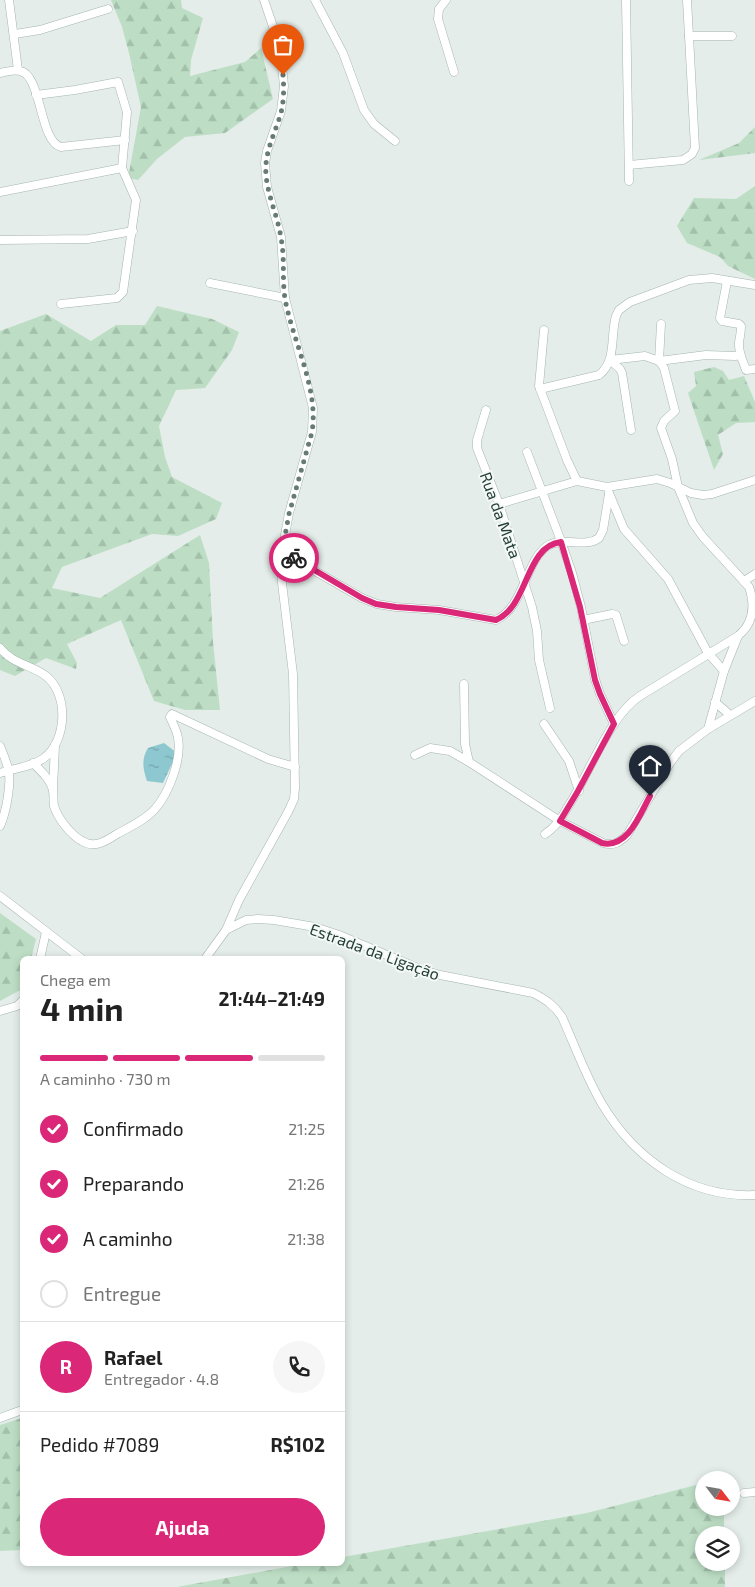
<!DOCTYPE html>
<html lang="pt">
<meta charset="utf-8">
<style>
:root{--surface:#fff;--page:#f6f6f6;--text:#222;--muted:#767676;--line:#e0e0e0;--accent:#db2777}
body{margin:0;font-family:"Exo 2",sans-serif;background:var(--page);color:var(--text);height:100vh;display:flex;flex-direction:column;font-size:19px;white-space:nowrap}
*{box-sizing:border-box;margin:0}
p{font-size:16px;color:var(--muted)}
.icon{flex:none;width:28px;height:28px;fill:none;stroke:currentColor;stroke-width:2;stroke-linecap:round;stroke-linejoin:round}
.map{position:relative;flex:1;overflow:hidden}
.drawer{position:absolute;left:20px;top:956px;width:325px;height:610px;display:flex;flex-direction:column;background:var(--surface);border-radius:8px;box-shadow:0 2px 8px #0003}
.drawer>*{flex:none}
.needle{width:32px;rotate:121deg}
.controls{position:absolute;left:695px;top:1471px;display:grid;gap:10px}
.controls a{display:grid;place-items:center;width:45px;height:45px;border-radius:50%;background:var(--surface);box-shadow:0 2px 8px #0003;font-size:25px}
.pin{position:absolute;display:grid;place-items:center;width:42px;height:42px;color:#fff;margin:-51px -21px;border-radius:50% 50% 50% 0;rotate:-45deg;box-shadow:0 0 5px #0007}
.pin .icon{rotate:45deg}
.courier{position:absolute;display:grid;place-items:center;width:50px;height:50px;margin:-25px;border:4px solid #db2777;border-radius:50%;background:#fff;color:#222;box-shadow:0 1px 6px #0007}
.headline em{font-style:normal;font-weight:700}
.headline div{display:flex;flex-direction:column-reverse}
.headline{display:flex;align-items:center;justify-content:space-between;height:85px;padding:0 20px}
h1{font-size:32px;font-weight:700;line-height:38px}
.bar{display:grid;grid-template-columns:repeat(4,1fr);gap:8px 5px;align-content:center;height:60px;padding:0 20px}
.bar i{height:6px;border-radius:4px;background:var(--line)}
.bar .on{background:var(--accent)}
.bar p{grid-column:span 4}
.line{display:flex;align-items:center;gap:12px;padding:0 20px;border-top:1px solid var(--line)}
.line div{flex:1}
.round{display:grid;place-items:center;flex:none;width:52px;height:52px;border-radius:26px;background:var(--page)}
ol{padding:0 20px;list-style:none}
li{display:flex;align-items:center;gap:15px;height:55px}
li p{margin-inline-start:auto}
li .icon{padding:5px;border-radius:50%;background:var(--accent);color:#fff;stroke-width:4}
li:last-child{color:var(--muted)}
li i{width:28px;height:28px;border:2px solid var(--line);border-radius:50%}
.primary-button{display:flex;gap:10px;margin-top:auto;padding:10px 20px}
.primary-button a{flex:1;height:58px;border-radius:30px;background:var(--accent);color:#fff;font-size:20px;font-weight:700;line-height:58px;text-align:center}
.map>svg:first-child{display:block}
.forest{fill:url(#forest-firs)}
.water{fill:url(#water-ripples)}
.lines{fill:none;stroke-linecap:round;stroke-linejoin:round}
.street-casing{stroke:#a6b5b0;stroke-width:9}
.street{stroke:#fff;stroke-width:8}
.done{stroke:#677b75;stroke-width:5;stroke-dasharray:0 9}
.route{stroke:#db2777;stroke-width:6}
.labels{text-anchor:middle;dominant-baseline:central;stroke-width:4;stroke-linejoin:round;paint-order:stroke}
.street-label{font-size:16px;fill:#233e37;stroke:#f4f9f7}
</style>
<div class="map">
<svg width="755" height="1587" viewBox="0 0 755 1587">
<defs>
<pattern id="forest-firs" width="22" height="20" patternUnits="userSpaceOnUse" patternTransform="scale(1.25)"><rect width="22" height="20" fill="#bddec5"/><path d="M5 1l3.5 6h-7zM16 11l3.5 6h-7z" fill="#a2c0aa"/></pattern>
<pattern id="water-ripples" width="26" height="14" patternUnits="userSpaceOnUse" patternTransform="scale(1.25)"><rect width="26" height="14" fill="#8dc8d1"/><path d="M2 4q2-2 4 0t4 0M15 11q2-2 4 0t4 0" fill="none" stroke="#73a4aa"/></pattern>
</defs>
<rect width="100%" height="100%" fill="#e4ede9"/>
<g class="forest">
<path d="M111,0h70l1,8 21,10 -12,42 -1,16 55,-14 16,-14 12,51 -48,34 -40,4 -28,22 -19,21 -10,-2 13,-71 -12,-54 -7,-26z"/>
<path d="M755,127v26l-56,7 40,-17z"/>
<path d="M755,186v93l-27,-13 -8,-9 -33,-14 -10,-17 17,-28 42,1z"/>
<path d="M157,306l55,13 27,13 -7,18 -27,38 -29,2 -17,36 6,31 7,20 50,26 -6,16 -38,17 -26,-2 -90,33 -10,21 48,10 100,-63 9,28 4,79 7,68h-35l-31,-9 -33,-81 -54,24 10,19 -1,6 -30,-11 -31,18 -15,-6v-339l46,-17 45,27 25,-16h29z"/>
<path d="M714,367l9,4 6,9 15,-4 11,26v20l-19,1 -18,12 5,19 -9,16 -26,-77 8,-7 -2,-14z"/>
<path d="M0,913l36,26 -5,20h-9v30l-22,12z"/>
<path d="M22,1418v132l-22,1v-126z"/>
<path d="M704,1483v25h20v27h-20v27l21,1v24h-548l126,-23h39l1,-7 244,-44z"/>
</g>
<path class="water" d="M164,743l13,10 -14,30 -16,-2c-4,-12 -6,-22 1,-33z"/>
<g class="lines">
<g class="street-casing">
<g id="street">
<path d="M9,0l9,70"/>
<path d="M315,0l28,53 21,57 10,14 21,17"/>
<path d="M446,0l-7,9 -1,10 16,53"/>
<path d="M626,0l3,181"/>
<path d="M687,0l2,36h43"/>
<path d="M15,34l25,-4 68,-21"/>
<path d="M0,73c6,-1 14,-4 20,-2 22,4 19,70 41,76l64,-7"/>
<path d="M36,95l39,-5 43,-8 9,30 -5,56 14,32 -13,92 -6,6 -56,6"/>
<path d="M629,165l54,-5 9,-6 3,-6 -6,-112"/>
<path d="M0,192l122,-24"/>
<path d="M0,240l88,-1 45,-8"/>
<path d="M727,281l-7,37 2,3 17,3 2,2c0,6 -1,11 -2,16 -1,10 4,19 7,28l9,-1"/>
<path d="M210,283l75,15"/>
<path d="M661,324l-2,37 47,-6 29,1 5,-1"/>
<path d="M544,330l-5,56 28,74 10,21"/>
<path d="M610,360l10,9 2,4 9,57"/>
<path d="M540,389l59,-14c18,-14 11,-39 17,-59l3,-6 11,-8 59,-22 23,-2 43,7"/>
<path d="M486,410l-9,30v8l22,56 33,103 5,24 2,29 11,48"/>
<path d="M527,452l34,89 11,32 9,34 14,72 5,15 14,30"/>
<path d="M609,493l15,36 44,50 40,74 16,18"/>
<path d="M499,504l78,-23 30,6 50,-8 13,4 21,10 12,2 9,-1 43,-14"/>
<path d="M282,552l80,46 15,6 19,3 43,3 57,10c28,-13 29,-57 50,-73 16,-12 38,2 53,-9l4,-8 6,-36"/>
<path d="M744,581l11,-7"/>
<path d="M583,620l29,-6 4,1 8,26"/>
<path d="M715,702l15,13"/>
<path d="M544,724l25,37 10,30"/>
<path d="M708,729l16,-58 14,-35"/>
<path d="M0,746c3,7 6,15 8,22 4,14 -2,45 -8,58"/>
<path d="M415,755l15,-7 20,3 19,11 -4,-18 -1,-60"/>
<path d="M469,762l91,59 43,22c10,3 16,0 24,-8l43,-72 9,-12 29,-22 47,-28"/>
<path d="M33,763c8,8 18,17 20,28 1,5 0,10 1,15 4,13 17,29 28,35 13,8 24,0 35,-7 13,-7 28,-14 38,-25 14,-16 27,-50 23,-71 -1,-7 -5,-14 -8,-21l2,-3 96,45 27,8"/>
<path d="M0,773c14,-5 32,-6 44,-15 23,-17 25,-64 2,-82 -16,-12 -32,-11 -46,-28"/>
<path d="M53,788l2,-43"/>
<path d="M545,834c11,-7 17,-17 24,-29 20,-31 41,-90 71,-109l98,-60c16,-13 17,-31 11,-49l-46,-50 -10,-14 -15,-36 -6,-28 -11,-31 3,-7 11,-10 -11,-43 -5,-7 -14,-5 -35,4"/>
<path d="M0,896l82,63"/>
<path d="M226,930l20,-10 12,-1 16,1 41,7 24,8 81,34 20,6 93,18c12,6 21,12 29,24 13,29 24,60 40,87 33,55 87,94 153,91"/>
<path d="M40,959l6,-27"/>
<path d="M205,959l21,-29 13,-30 49,-88 6,-13 1,-11 -2,-114 -11,-91v-31l7,-39 23,-81 1,-24 -28,-110 -4,-61 -14,-50 -2,-24 2,-12 14,-40 3,-25 -4,-39 -16,-47"/>
<path d="M0,1011l17,-5 5,-5"/>
<path d="M0,1418l22,-8"/>
<path d="M744,1493l11,-1"/>
</g>
</g>
<use href="#street" class="street"/>
</g>
<g class="lines">
<path class="done" d="M283,75c1,13 1,25 -2,38 -6,21 -17,39 -15,62 2,22 12,42 15,63 4,20 1,41 4,61 8,43 34,90 27,133l-23,82 -7,38 12,6"/>
<path class="route" d="M294,558l68,40 14,6 20,3 43,3 57,10c33,-14 29,-74 65,-78l19,65 15,73 5,14 14,30 -36,67 -18,30 42,22c26,6 38,-29 48,-47"/>
</g>
<g class="labels">
<g class="street-label">
<text transform="translate(501 515) rotate(70)">Rua da Mata</text>
<text transform="translate(375 951) rotate(20)">Estrada da Ligação</text>
</g>
</g>
</svg>
<div class="controls">
<a><svg class="needle" viewBox="-14 -14 28 28"><path d="M0-13l5 13h-10z" fill="#e53935"/><path d="M0 13l5-13h-10z" fill="#767676"/></svg></a>
<a><svg class="icon" aria-label="layers" viewBox="0 0 24 24"><path d="M12 4l9 5-9 5-9-5zM3 14l9 5 9-5"/></svg></a>
</div>
<div class="pin" style="left:283px;top:75px;background:#ea580c"><svg class="icon" aria-label="bag" viewBox="0 0 24 24"><path d="M5 8h14l-1 12H6zM9 8a3 3 0 0 1 6 0"/></svg></div>
<div class="pin" style="left:650px;top:796px;background:#1f2937"><svg class="icon" aria-label="home" viewBox="0 0 24 24"><path d="M3 11l9-7 9 7M6 9v11h12V9"/></svg></div>
<div class="courier" style="left:294px;top:558px"><svg class="icon" aria-label="bike" viewBox="0 0 24 24"><circle cx="6" cy="16" r="4"/><circle cx="18" cy="16" r="4"/><path d="M6 16l4-8h5l3 8M10 8l3 8H6M13 5h3"/></svg></div>
<section class="drawer">
<div class="headline"><div><h1>4 min</h1><p>Chega em</p></div><em>21:44–21:49</em></div>
<div class="bar"><i class="on"></i><i class="on"></i><i class="on"></i><i></i><p>A caminho · 730 m</p></div>
<ol>
<li><svg class="icon" aria-label="check" viewBox="0 0 24 24"><path d="M5 12l5 5 9-10"/></svg>Confirmado<p>21:25</p></li>
<li><svg class="icon" aria-label="check" viewBox="0 0 24 24"><path d="M5 12l5 5 9-10"/></svg>Preparando<p>21:26</p></li>
<li><svg class="icon" aria-label="check" viewBox="0 0 24 24"><path d="M5 12l5 5 9-10"/></svg>A caminho<p>21:38</p></li>
<li><i></i>Entregue</li>
</ol>
<div class="line" style="height:90px"><b class="round" style="background:var(--accent);color:#fff">R</b><div><b>Rafael</b><p>Entregador · 4.8</p></div><a class="round"><svg class="icon" aria-label="phone" viewBox="0 0 24 24"><path d="M5 4h4l2 5-3 2q2 4 5 5l2-3 5 2v4C11 20 4 13 5 4z"/></svg></a></div>
<div class="line" style="height:65px"><div>Pedido #7089</div><b>R$102</b></div>
<div class="primary-button"><a>Ajuda</a></div>
</section>
</div>
